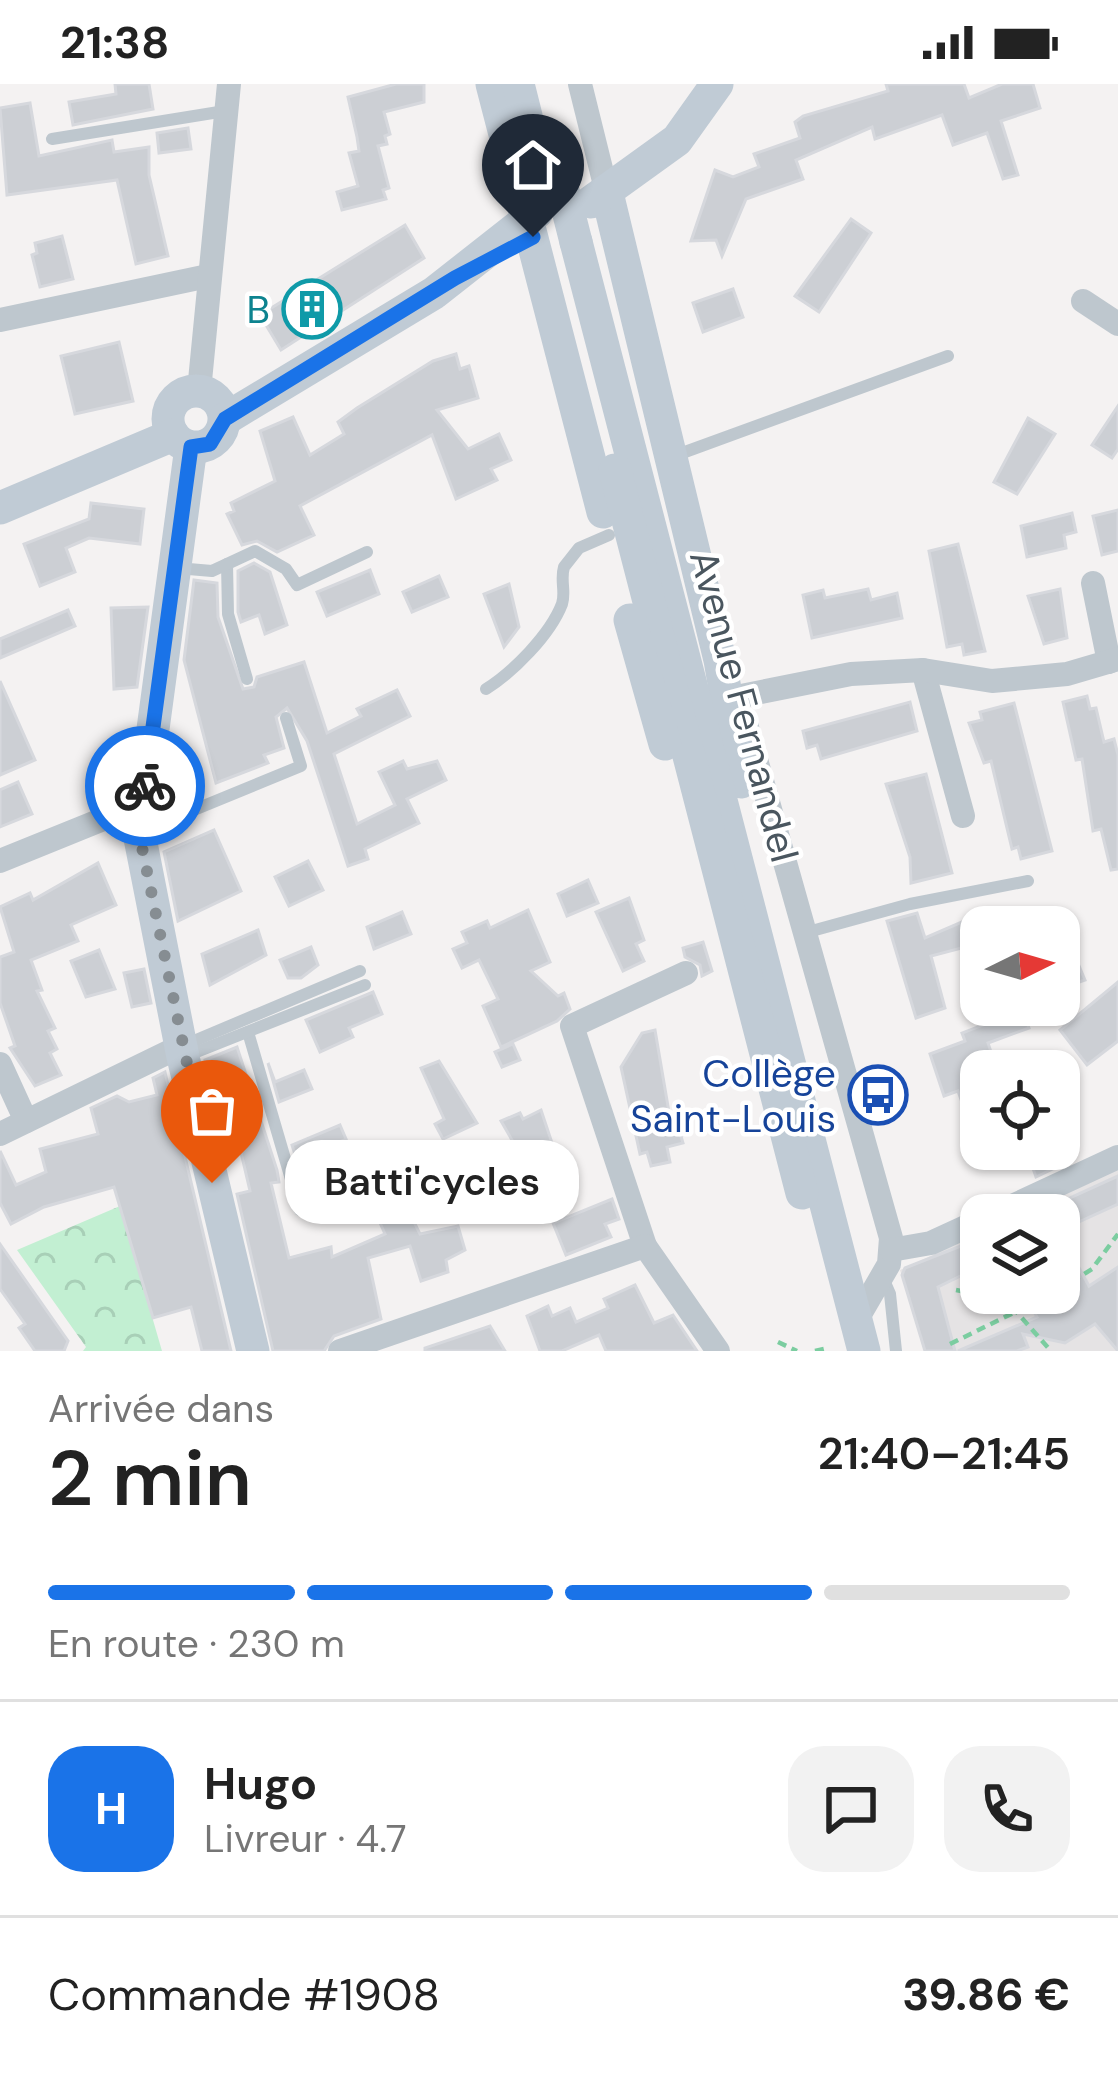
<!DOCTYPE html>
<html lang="fr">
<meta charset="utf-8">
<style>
:root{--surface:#fff;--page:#f2f2f2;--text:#222;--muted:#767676;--line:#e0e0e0;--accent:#1a73e8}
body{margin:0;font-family:"DM Sans",sans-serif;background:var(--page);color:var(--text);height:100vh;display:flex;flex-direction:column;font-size:45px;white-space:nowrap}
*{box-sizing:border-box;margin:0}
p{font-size:39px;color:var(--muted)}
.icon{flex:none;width:66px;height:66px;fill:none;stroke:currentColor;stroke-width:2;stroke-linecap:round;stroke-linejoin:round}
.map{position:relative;height:1267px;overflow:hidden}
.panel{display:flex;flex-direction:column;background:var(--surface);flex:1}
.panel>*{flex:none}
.needle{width:78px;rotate:85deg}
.controls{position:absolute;left:960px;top:822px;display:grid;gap:24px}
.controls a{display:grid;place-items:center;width:120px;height:120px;border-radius:24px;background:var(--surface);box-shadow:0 3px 9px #0004;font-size:60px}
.pin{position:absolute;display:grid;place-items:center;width:102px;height:102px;color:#fff;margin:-123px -51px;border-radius:50% 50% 50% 0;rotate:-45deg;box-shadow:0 0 12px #0007}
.pin .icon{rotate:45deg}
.courier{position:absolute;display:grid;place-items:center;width:120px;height:120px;margin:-60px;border:9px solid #1a73e8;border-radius:50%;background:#fff;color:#222;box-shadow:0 3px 15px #0007}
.bubble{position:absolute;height:84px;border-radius:36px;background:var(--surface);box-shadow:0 3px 9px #0004;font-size:39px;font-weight:600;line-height:84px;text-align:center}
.summary em{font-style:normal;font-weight:600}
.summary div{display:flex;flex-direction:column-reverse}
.summary{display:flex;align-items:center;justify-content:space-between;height:204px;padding:0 48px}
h1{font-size:78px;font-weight:600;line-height:90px}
.bar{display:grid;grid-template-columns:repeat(4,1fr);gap:18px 12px;align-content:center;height:144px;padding:0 48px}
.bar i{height:15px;border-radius:9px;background:var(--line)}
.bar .current{background:var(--accent)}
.bar p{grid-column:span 4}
.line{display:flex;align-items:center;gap:30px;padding:0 48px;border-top:3px solid var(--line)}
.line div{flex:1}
.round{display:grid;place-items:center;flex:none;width:126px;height:126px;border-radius:36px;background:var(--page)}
.status{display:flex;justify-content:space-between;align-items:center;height:84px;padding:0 60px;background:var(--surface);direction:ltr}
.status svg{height:33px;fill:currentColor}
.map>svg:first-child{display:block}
.education{fill:#e5e3e4}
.park{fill:url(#park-crowns)}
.building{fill:#cccfd4;stroke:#d6d8dd;stroke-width:3}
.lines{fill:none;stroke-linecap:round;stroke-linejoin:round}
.path{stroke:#7bcda0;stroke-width:4.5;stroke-dasharray:9 6;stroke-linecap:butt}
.lane{stroke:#bec7ce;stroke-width:12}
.street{stroke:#bec7ce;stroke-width:24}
.secondary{stroke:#c0cbd5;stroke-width:33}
.secondary-bridge{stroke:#c0cbd5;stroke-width:33}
.done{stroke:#868d92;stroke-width:12;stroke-dasharray:0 21.6}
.route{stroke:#1a73e8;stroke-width:15}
.labels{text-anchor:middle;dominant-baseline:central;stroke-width:9;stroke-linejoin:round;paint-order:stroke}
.culture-label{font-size:39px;fill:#0d838f;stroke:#fff;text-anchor:end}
.street-label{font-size:39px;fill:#4a565f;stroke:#fff}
.transit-label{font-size:39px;fill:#164399;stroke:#fff;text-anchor:end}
</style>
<div class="status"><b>21:38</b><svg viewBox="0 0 49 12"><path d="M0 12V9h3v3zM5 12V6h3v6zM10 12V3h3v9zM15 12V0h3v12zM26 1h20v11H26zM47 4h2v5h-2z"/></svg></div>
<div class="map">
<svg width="1118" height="1267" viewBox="0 0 1118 1267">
<defs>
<pattern id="park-crowns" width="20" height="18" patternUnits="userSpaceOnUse" patternTransform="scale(3)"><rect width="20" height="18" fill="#c2efd2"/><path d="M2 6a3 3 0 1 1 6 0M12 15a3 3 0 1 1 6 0" fill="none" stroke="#a8cfb7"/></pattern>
</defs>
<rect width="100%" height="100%" fill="#f4f2f2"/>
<path class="education" d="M1118,1081v186h-165l-32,-13 -21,-68 81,-37v60h78v-78h-42z"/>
<path class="park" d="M120,1122l42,145h-79l3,-4 -69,-97z"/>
<g class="building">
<path d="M115,0h34l4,25 -80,16 -4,-23 47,-8z"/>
<path d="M396,0h28v18l-40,10 6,22 -5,2 2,8 -9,2 11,42 -6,2 3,9 -44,11 -5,-18 21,-6 -9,-33 10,-2 -2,-14 -9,-40z"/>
<path d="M886,0h78l5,14 33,-14h31l7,24 -39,13 17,54 -15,4 -16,-46 -34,12 -11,-30 -67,24 -3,-12 -76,33 7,19 -57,20 -24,57 -6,-16 -25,1 24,-71 18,7 26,-10 -5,-13 46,-16 -5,-16 8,-6 85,-25z"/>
<path d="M30,19l9,53 73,-16 2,12 35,-5v28l19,81 -32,8 -19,-84 -110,15 -7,-87z"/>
<path d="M188,44l3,21 -32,4 -2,-20z"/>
<path d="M851,135l20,14 -52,79 -24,-16z"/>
<path d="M405,141l19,33 -143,92 -21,-35z"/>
<path d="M62,152l11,43 -33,8 -8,-32 5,-2 -2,-10z"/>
<path d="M733,205l10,28 -40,15 -10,-29z"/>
<path d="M119,258l14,59 -58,13 -14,-58z"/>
<path d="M456,270l4,15 9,-3 9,32 -41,12 31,39 31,-15 12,26 -20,9 6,11 -41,19 -24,-64 -132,71 14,29 -37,17 -20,-11 -15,4 -15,-31 7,-3 -3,-8 44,-22 -15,-50 33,-14 17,38 34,-21 -6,-12 19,-14 76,-47z"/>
<path d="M1118,322v43l-6,9 -20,-13z"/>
<path d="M1028,334l27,16 -38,60 -23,-12z"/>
<path d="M91,419l53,6 -4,35 -51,-6 -23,10 9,24 -35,14 -16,-42 65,-25z"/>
<path d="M1118,426v41l-16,4 -9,-39z"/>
<path d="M1072,429l4,19 -12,3 2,13 -39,9 -6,-31z"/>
<path d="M958,460l27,107 -21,4 -2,-11 -15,3 -18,-96z"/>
<path d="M254,479l16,9 17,53 -22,9 -6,-19 -18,7 -3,-10v-41z"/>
<path d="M370,486l9,24 -52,22 -10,-24z"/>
<path d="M439,492l9,21 -36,15 -9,-20z"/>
<path d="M194,496l23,3 1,34 25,72 11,-2 3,-10 47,-15 23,71 34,-17 -4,-7 40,-19 13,26 -76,38 23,70 38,-19 -16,-33 24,-11 4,8 30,-8 9,19 -39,19 12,24 -54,26 3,10 -20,7 -41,-125 -20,-33 -11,9 8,31 -20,7 4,8 -52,20 -32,-123z"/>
<path d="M509,500l10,43 -15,20 -20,-53z"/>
<path d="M868,505l3,11 26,-7 5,25 -90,20 -9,-43 20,-5 2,8z"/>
<path d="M1060,505l7,49 -23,6 -16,-48z"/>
<path d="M148,523l-11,80 -23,2 -3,-81z"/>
<path d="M68,526l7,16 -75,32v-19z"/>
<path d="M0,597l35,79 -35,15z"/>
<path d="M1087,612l3,13 6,-1 8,34 10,-3 4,16v114l-7,1 -10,-41 -8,2 -11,-72 -6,1 -13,-58z"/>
<path d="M910,618l7,29 -96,28 -4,-14 -10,3 -4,-17z"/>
<path d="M1014,619l38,148 -31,8 -3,-12 -6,2 -21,-88 -7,2 -15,-40 13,-3 -2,-8z"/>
<path d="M926,690l26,99 -41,10 -1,-26 -24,-73z"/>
<path d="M18,698l14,32 -32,13v-37z"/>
<path d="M214,746l27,61 -63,30 -14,-69z"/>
<path d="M308,777l15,29 -34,16 -14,-29z"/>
<path d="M98,779l18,42 -45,20 7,16 -47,19 11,30 -5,1 18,37 -7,3 9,18 -7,4 11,22 -26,11 -25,-38 5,-2 -15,-43v-46l14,-5 -14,-45 30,-14 3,7z"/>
<path d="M588,796l10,23 -31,13 -9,-22z"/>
<path d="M629,814l15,42 -8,4 8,17 -21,10 -27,-59z"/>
<path d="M528,826l22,52 -19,9 27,25 6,-3 6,16 -13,12 -56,26 -18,-41 15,-7 -19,-39 -17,8 -9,-19 14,-6 -5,-11 25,-11 3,7z"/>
<path d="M402,828l9,22 -37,15 -7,-22z"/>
<path d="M917,829l8,25 39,-17 9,24 -42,11 14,52 -29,10 -29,-97z"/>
<path d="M1059,834l26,62 -26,9z"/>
<path d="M258,846l8,25 -56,30 -8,-31z"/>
<path d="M703,858l9,29 -10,5 -2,-11 -15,-8 -2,-9z"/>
<path d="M311,863l7,18 -17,13h-13l-8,-18z"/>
<path d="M99,866l16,39 -29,8 -15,-36z"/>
<path d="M144,885l7,34 -19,4 -8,-34z"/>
<path d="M1118,898v59l-31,24 -27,-35z"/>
<path d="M373,908l9,22 -33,14 4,9 -33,15 -14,-32z"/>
<path d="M984,921h37l8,23 -41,15 5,15 -14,5 -1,85 -20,-57 -14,5 -14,-42 35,-13 -3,-8 29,-11z"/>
<path d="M655,946l15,88 5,-2 8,27 -16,4 3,15 -19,4 -4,-14 -7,2 -19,-87 21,-34z"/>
<path d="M513,960l7,16 -18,7 -7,-15z"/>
<path d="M237,963l40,123 2,12 -8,1 18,75 42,-11 1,10 53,-23 -25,-55 26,-13 34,68 38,-8 7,24 -19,10 2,12 -27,9 -11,-35 -42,12 13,61 -47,17 -10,15h-51l-36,-157 13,-3 -15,-64 -7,-26 -12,3 -11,-44z"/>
<path d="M439,977l38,62 -34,16 -8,-15 9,-5 -23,-51z"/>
<path d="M268,979l7,19 29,-12 8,19 -33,13z"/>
<path d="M165,988l66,279h-29l-11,-44 -38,11 -39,-131 -70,20 -33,17 -11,-21v-52l16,34 30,-13 -6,-23 58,-15 -7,-26 26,-12 12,6 28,-7 -4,-17z"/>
<path d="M541,1026l17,51 -27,12 -30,-52 19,-8 3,6z"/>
<path d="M340,1041l6,14 -49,22 -5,-16z"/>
<path d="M1048,1065l5,14 11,-4 -1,5 -27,13 -8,-23z"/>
<path d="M1118,1092v28l-59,27v-28z"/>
<path d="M612,1115l7,20 -14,5 6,13 -45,18 -13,-32z"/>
<path d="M1059,1147l30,55 29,-19v84l-23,-27 -30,19 -42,-9 5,13 -11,4h-59l79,-34 -14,-24h36z"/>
<path d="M981,1154v28l-43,21 17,64h-30l-23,-76 3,-7z"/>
<path d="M0,1160l68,97 -4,10h-29l-16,-23 6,-4 -25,-35z"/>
<path d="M635,1201l19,38 19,-8 24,36h-91l-7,-16 -37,16h-22l-13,-35 21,-10 4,10 18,-8 6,14 32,-14 -4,-9z"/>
<path d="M490,1242l15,25h-80v-3z"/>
</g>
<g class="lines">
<g class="path">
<path d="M956,1206l50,10 45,51"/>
<path d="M1059,1206l33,-21 26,-35"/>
<path d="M778,1258l19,9"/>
<path d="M950,1260l104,-51"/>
<path d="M815,1267l13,-3"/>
</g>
<g class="lane">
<path d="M52,55l173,-28"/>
<path d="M674,372l274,-100"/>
<path d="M227,480l1,50 19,65"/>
<path d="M177,484l35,3 43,-20 31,18 11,16 70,-33"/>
<path d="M486,605c27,-17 64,-54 76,-85 4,-12 -2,-24 2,-37l15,-19 30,-13"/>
<path d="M145,746l156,-64 -15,-48"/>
<path d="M808,848l102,-28 118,-23"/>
<path d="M248,948l52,178"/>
<path d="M182,962l178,-75"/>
<path d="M184,973l181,-72"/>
<path d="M883,1194l7,16 6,57"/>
</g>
<g class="street">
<path d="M580,0l27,109"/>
<path d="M1083,217l35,23"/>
<path d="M0,236l208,-44"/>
<path d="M199,307l30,-307"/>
<path d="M1093,499l16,79"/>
<path d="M923,586l40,146"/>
<path d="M726,615l125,-25 72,-4 69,11 75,-7 51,-15"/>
<path d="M736,625l10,15 145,514 -2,26 -33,57"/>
<path d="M0,777l143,-58"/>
<path d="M0,980l26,57"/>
<path d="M0,1050l181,-88"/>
<path d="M993,1131l125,-58"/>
<path d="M645,1162l-73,-220 114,-53"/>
<path d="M891,1166l40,-7 50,-23"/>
<path d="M340,1267l305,-105 73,105"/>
</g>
<g class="secondary">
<path d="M492,0l111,428"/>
<path d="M518,0l24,96"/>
<path d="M607,109l113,467 21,122"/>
<path d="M591,118l86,-62 40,-56"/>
<path d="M576,158l288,1109"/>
<circle cx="196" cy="335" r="28"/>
<path d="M225,335l209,-126 103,-81"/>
<path d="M191,363l-52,386 44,224 70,294"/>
<path d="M615,386l187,723"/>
<path d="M0,424l173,-73"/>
<path d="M630,536l35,124"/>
</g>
<path class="secondary-bridge" d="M558,87l18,71"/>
</g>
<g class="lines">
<path class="done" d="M145,702l-6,47 73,350"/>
<path class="route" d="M145,702l46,-339 19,-3 15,-25 230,-141 78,-41"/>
</g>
<defs>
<g id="building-ring" transform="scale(3)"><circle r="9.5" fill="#fff" stroke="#0f9aa8" stroke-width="1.5"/><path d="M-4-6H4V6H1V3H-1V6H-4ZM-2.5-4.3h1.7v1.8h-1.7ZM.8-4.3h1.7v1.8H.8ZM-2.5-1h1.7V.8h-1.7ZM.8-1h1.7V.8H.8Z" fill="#0f9aa8"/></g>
<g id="bus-ring" transform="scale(3)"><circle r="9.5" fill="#fff" stroke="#1a4fb4" stroke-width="1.5"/><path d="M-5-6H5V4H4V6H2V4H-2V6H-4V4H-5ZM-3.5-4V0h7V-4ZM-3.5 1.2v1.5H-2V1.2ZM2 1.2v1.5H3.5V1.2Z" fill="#1a4fb4"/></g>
</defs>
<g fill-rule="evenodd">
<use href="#building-ring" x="312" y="225"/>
<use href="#bus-ring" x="878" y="1011"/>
</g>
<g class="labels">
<g class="culture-label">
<text x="270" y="225">B</text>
</g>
<g class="street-label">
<text transform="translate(744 622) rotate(75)">Avenue Fernandel</text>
</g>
<g class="transit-label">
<text x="836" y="989">Collège<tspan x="836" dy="45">Saint-Louis</tspan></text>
</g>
</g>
</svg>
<div class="controls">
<a><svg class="needle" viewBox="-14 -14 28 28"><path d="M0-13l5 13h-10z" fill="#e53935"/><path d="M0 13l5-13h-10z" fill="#767676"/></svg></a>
<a><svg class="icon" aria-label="locate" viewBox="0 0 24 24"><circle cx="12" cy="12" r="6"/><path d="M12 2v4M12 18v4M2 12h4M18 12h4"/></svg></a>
<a><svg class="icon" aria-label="layers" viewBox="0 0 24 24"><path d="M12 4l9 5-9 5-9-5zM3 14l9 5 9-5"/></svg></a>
</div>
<div class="pin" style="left:212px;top:1099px;background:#ea580c"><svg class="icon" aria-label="bag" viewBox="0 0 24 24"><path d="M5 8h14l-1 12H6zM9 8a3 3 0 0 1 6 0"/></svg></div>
<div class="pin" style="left:533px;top:153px;background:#1f2937"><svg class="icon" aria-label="home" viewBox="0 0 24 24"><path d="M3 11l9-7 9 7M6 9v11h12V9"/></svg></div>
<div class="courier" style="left:145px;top:702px"><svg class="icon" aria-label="bike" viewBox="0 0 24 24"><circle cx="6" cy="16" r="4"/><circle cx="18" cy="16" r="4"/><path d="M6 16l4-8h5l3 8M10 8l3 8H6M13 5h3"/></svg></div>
<div class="bubble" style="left:285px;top:1056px;width:294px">Batti'cycles</div>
</div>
<section class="panel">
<div class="summary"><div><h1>2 min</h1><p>Arrivée dans</p></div><em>21:40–21:45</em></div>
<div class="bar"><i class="current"></i><i class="current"></i><i class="current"></i><i></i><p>En route · 230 m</p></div>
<div class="line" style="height:216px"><b class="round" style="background:var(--accent);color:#fff">H</b><div><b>Hugo</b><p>Livreur · 4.7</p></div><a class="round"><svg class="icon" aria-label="chat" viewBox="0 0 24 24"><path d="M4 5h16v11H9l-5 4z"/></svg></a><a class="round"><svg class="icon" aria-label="phone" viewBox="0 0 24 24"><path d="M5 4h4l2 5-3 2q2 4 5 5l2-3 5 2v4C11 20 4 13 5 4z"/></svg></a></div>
<div class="line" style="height:156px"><div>Commande #1908</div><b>39.86 €</b></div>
</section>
